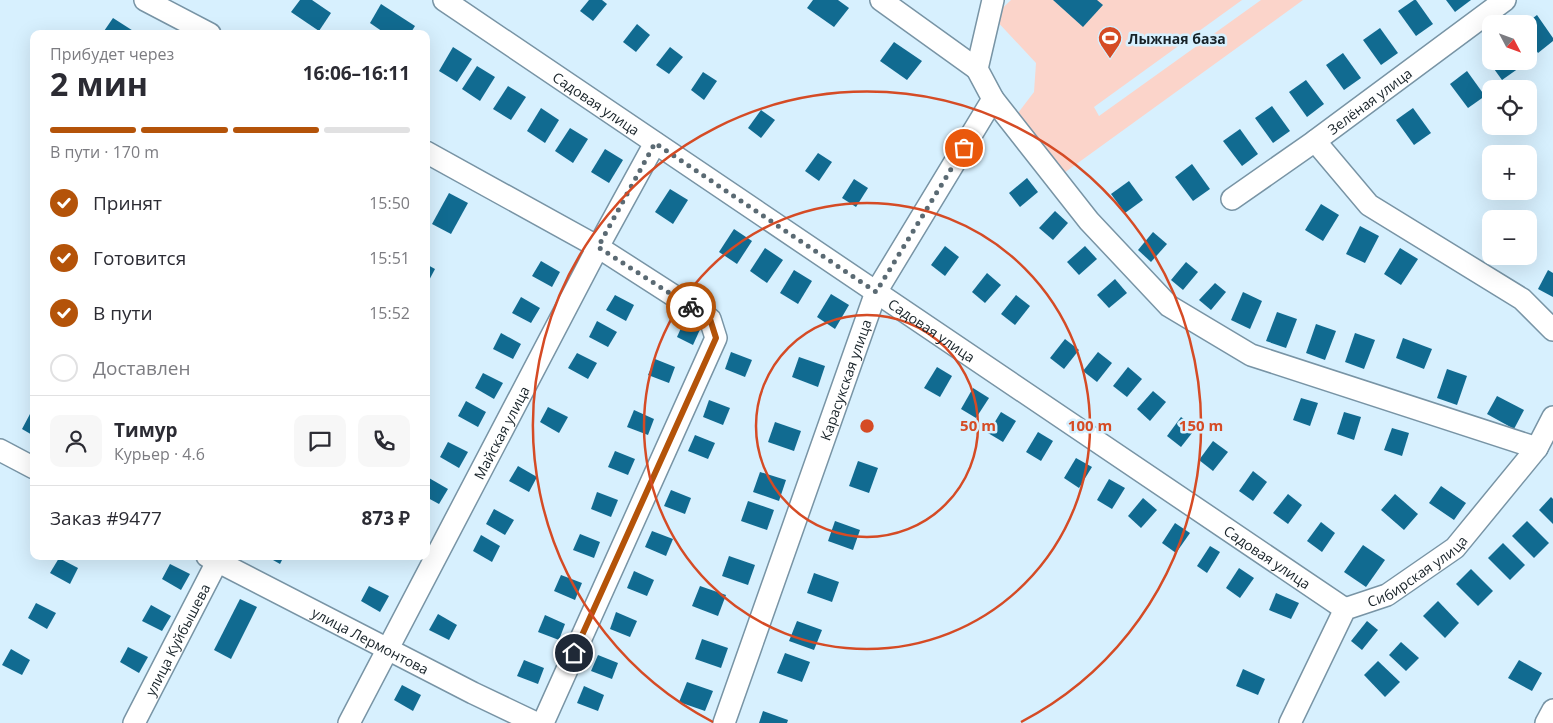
<!DOCTYPE html>
<html lang="ru">
<meta charset="utf-8">
<style>
:root{--surface:#fff;--page:#f7f7f7;--text:#2b2b33;--muted:#7c7c81;--line:#e1e1e2;--accent:#b45309}
body{margin:0;font-family:"Open Sans",sans-serif;background:var(--page);color:var(--text);height:100vh;display:flex;flex-direction:column;font-size:19px;white-space:nowrap}
*{box-sizing:border-box;margin:0}
p{font-size:16px;color:var(--muted)}
.icon{flex:none;width:28px;height:28px;fill:none;stroke:currentColor;stroke-width:2;stroke-linecap:round;stroke-linejoin:round}
.map{position:relative;flex:1;overflow:hidden}
.panel{position:absolute;left:30px;top:30px;width:400px;height:530px;display:flex;flex-direction:column;background:var(--surface);border-radius:10px;box-shadow:0 5px 20px #0002}
.panel>*{flex:none}
.needle{width:32px;rotate:131deg}
.fabs{position:absolute;left:1482px;top:15px;display:grid;gap:10px}
.fabs a{display:grid;place-items:center;width:55px;height:55px;border-radius:10px;background:var(--surface);box-shadow:0 5px 20px #0002;font-size:25px}
.pin{position:absolute;display:grid;place-items:center;width:42px;height:42px;color:#fff;margin:-21px;border:2px solid #fff;border-radius:50%;box-shadow:0 1px 5px #0007}
.courier{position:absolute;display:grid;place-items:center;width:50px;height:50px;margin:-25px;border:4px solid #b45309;border-radius:50%;background:#fff;color:#222;box-shadow:0 1px 6px #0007}
.summary em{font-style:normal;font-weight:700}
.summary div{display:flex;flex-direction:column-reverse}
.summary{display:flex;align-items:center;justify-content:space-between;height:85px;padding:0 20px}
h1{font-size:32px;font-weight:700;line-height:38px}
.bar{display:grid;grid-template-columns:repeat(4,1fr);gap:8px 5px;align-content:center;height:60px;padding:0 20px}
.bar i{height:6px;border-radius:4px;background:var(--line)}
.bar .selected{background:var(--accent)}
.bar p{grid-column:span 4}
.line{display:flex;align-items:center;gap:12px;padding:0 20px;border-top:1px solid var(--line)}
.line div{flex:1}
.round{display:grid;place-items:center;flex:none;width:52px;height:52px;border-radius:10px;background:var(--page)}
ol{padding:0 20px;list-style:none}
li{display:flex;align-items:center;gap:15px;height:55px}
li p{margin-inline-start:auto}
li .icon{padding:5px;border-radius:50%;background:var(--accent);color:#fff;stroke-width:4}
li:last-child{color:var(--muted)}
li i{width:28px;height:28px;border:2px solid var(--line);border-radius:50%}
.map>svg:first-child{display:block}
.green{fill:#fbd4ca}
.building{fill:#116b91}
.lines{fill:none;stroke-linecap:round;stroke-linejoin:round}
.minor-casing{stroke:#7894a5;stroke-width:24}
.minor{stroke:#fff;stroke-width:21}
.done{stroke:#5a6a73;stroke-width:5;stroke-dasharray:0 9}
.route{stroke:#b45309;stroke-width:6}
.ring{fill:none;stroke:#d54b25;stroke-width:2.5}
.labels{text-anchor:middle;dominant-baseline:central;stroke-width:5;stroke-linejoin:round;paint-order:stroke}
.poi-label{font-size:14px;font-weight:bold;fill:#172228;stroke:#d7f0fe;text-anchor:start}
.street-label{font-size:14px;fill:#172228;stroke:#d7f0fe}
.centre{fill:#d54b25;stroke:#d7f0fe;stroke-width:2.5}
.ring-label{font-size:15px;text-anchor:middle;font-weight:bold;fill:#d54b25;stroke:#d7f0fe;stroke-width:5;stroke-linejoin:round;paint-order:stroke}
</style>
<div class="map">
<svg width="1553" height="723" viewBox="0 0 1553 723">
<rect width="100%" height="100%" fill="#d7f0fe"/>
<path class="green" d="M1011,0h231l-148,107 5,9 162,-116h42l-239,173 -46,-60 16,-21 2,-29 -43,-46z"/>
<g class="building">
<path d="M300,0h12l19,13 -12,18 -28,-19z"/>
<path d="M589,0h13l5,4 -14,17 -13,-10z"/>
<path d="M813,0h25l11,8 -15,19 -27,-19z"/>
<path d="M1053,0h44l6,5 -20,22z"/>
<path d="M1414,0h2l17,24 -17,12 -18,-25z"/>
<path d="M1446,0h25l-16,12z"/>
<path d="M381,4l34,22 -5,8h-24l-16,-11z"/>
<path d="M1537,15l16,23v3l-15,12 -9,-13v-16h-4z"/>
<path d="M113,18l25,16h-36z"/>
<path d="M637,24l13,11 -14,17 -13,-10z"/>
<path d="M1380,28l18,25 -17,12 -18,-25z"/>
<path d="M894,42l28,19 -15,19 -27,-19z"/>
<path d="M453,47l19,12 -15,23 -18,-11z"/>
<path d="M670,47l13,10 -14,17 -13,-9z"/>
<path d="M1491,50v11h23l5,7 -17,12 -18,-25z"/>
<path d="M1343,53l18,25 -17,12 -18,-25z"/>
<path d="M477,66l18,11 -15,24 -18,-12z"/>
<path d="M1467,71l18,25 -17,12 -18,-24z"/>
<path d="M703,72l14,9 -13,19 -13,-10z"/>
<path d="M1306,80l18,24 -17,13 -18,-25z"/>
<path d="M508,86l18,11 -15,23 -18,-11z"/>
<path d="M1272,106l18,25 -17,12 -18,-25z"/>
<path d="M541,108l18,12 -14,23 -18,-12z"/>
<path d="M1413,108l18,25 -17,12 -18,-25z"/>
<path d="M761,110l14,10 -14,18 -13,-10z"/>
<path d="M570,128l18,11 -15,24 -18,-12z"/>
<path d="M1240,129l18,25 -16,12 -19,-25z"/>
<path d="M605,149l18,11 -14,23 -18,-11z"/>
<path d="M818,153l14,9 -13,19 -14,-10z"/>
<path d="M1192,164l18,25 -17,12 -18,-24z"/>
<path d="M1027,178l11,14 -18,15 -11,-14z"/>
<path d="M854,179l14,9 -12,19 -14,-9z"/>
<path d="M1129,181l14,19 -18,13 -14,-19z"/>
<path d="M670,189l18,11 -15,24 -18,-12z"/>
<path d="M449,193l19,10 -17,31 -19,-10z"/>
<path d="M1321,204l18,11 -16,26 -18,-11z"/>
<path d="M1055,211l13,12 -15,17 -14,-12z"/>
<path d="M1360,226l19,10 -14,27 -19,-9z"/>
<path d="M734,229l18,12 -15,23 -18,-12z"/>
<path d="M1153,232l14,12 -16,18 -13,-12z"/>
<path d="M945,246l14,11 -14,19 -14,-11z"/>
<path d="M1085,246l12,13 -18,16 -12,-13z"/>
<path d="M765,248l18,12 -16,23 -17,-12z"/>
<path d="M1400,248l18,11 -17,26 -17,-11z"/>
<path d="M541,261l19,11 -8,15 -20,-11z"/>
<path d="M1186,262l12,10 -15,18 -12,-10z"/>
<path d="M426,264l9,5 -9,17z"/>
<path d="M794,270l18,11 -14,23 -18,-11z"/>
<path d="M1548,270l5,3v24l-15,-8z"/>
<path d="M987,273l14,12 -16,18 -13,-11z"/>
<path d="M1115,279l12,14 -18,15 -12,-13z"/>
<path d="M1215,283l11,9 -15,18 -12,-10z"/>
<path d="M1243,292l19,9 -12,28 -19,-9z"/>
<path d="M831,294l18,11 -14,24 -18,-12z"/>
<path d="M615,295l19,10 -8,16 -20,-11z"/>
<path d="M1016,295l14,11 -15,19 -14,-11z"/>
<path d="M521,297l19,11 -9,15 -19,-10z"/>
<path d="M1277,312l20,7 -11,29 -20,-7z"/>
<path d="M686,317l16,8 -9,20 -16,-8z"/>
<path d="M597,321l20,11 -9,15 -19,-10z"/>
<path d="M1316,324l20,7 -11,29 -19,-7z"/>
<path d="M501,333l20,11 -8,15 -20,-10z"/>
<path d="M1355,333l20,7 -11,29 -19,-7z"/>
<path d="M1403,338l29,11 -8,20 -28,-11z"/>
<path d="M1065,339l14,11 -15,19 -14,-11z"/>
<path d="M731,352l21,8 -7,17 -20,-8z"/>
<path d="M1098,352l14,11 -15,19 -14,-11z"/>
<path d="M577,353l20,10 -9,16 -20,-11z"/>
<path d="M799,357l26,9 -7,21 -26,-10z"/>
<path d="M655,359l20,8 -6,16 -21,-8z"/>
<path d="M937,367l15,9 -12,21 -16,-9z"/>
<path d="M1128,367l14,12 -15,18 -14,-11z"/>
<path d="M1447,369l20,7 -10,29 -20,-7z"/>
<path d="M483,373l20,10 -9,16 -19,-11z"/>
<path d="M973,388l16,10 -13,20 -15,-9z"/>
<path d="M1153,391l13,11 -16,19 -13,-12z"/>
<path d="M1497,396l27,14 -10,19 -27,-15z"/>
<path d="M1301,398l17,5 -8,23 -17,-6z"/>
<path d="M709,400l21,8 -7,17 -20,-8z"/>
<path d="M466,401l20,11 -8,15 -20,-11z"/>
<path d="M548,407l20,10 -9,16 -19,-11z"/>
<path d="M634,410l20,9 -6,16 -21,-8z"/>
<path d="M1001,412l15,9 -13,21 -15,-9z"/>
<path d="M1344,412l17,5 -7,23 -17,-6z"/>
<path d="M30,414l4,2v20l-12,-7z"/>
<path d="M1181,417l15,11 -15,19 -14,-11z"/>
<path d="M775,422l26,9 -7,20 -26,-9z"/>
<path d="M1392,428l17,5 -7,23 -18,-6z"/>
<path d="M1038,432l15,9 -12,20 -15,-9z"/>
<path d="M695,435l20,8 -7,16 -20,-8z"/>
<path d="M1213,441l15,11 -15,19 -14,-11z"/>
<path d="M448,442l20,10 -9,16 -19,-11z"/>
<path d="M615,451l20,8 -7,16 -20,-8z"/>
<path d="M1076,458l16,9 -13,21 -15,-10z"/>
<path d="M858,461l20,7 -9,25 -20,-7z"/>
<path d="M518,466l19,11 -8,15 -20,-11z"/>
<path d="M1253,471l14,11 -14,19 -14,-10z"/>
<path d="M760,472l26,8 -7,21 -26,-9z"/>
<path d="M429,478l19,11 -9,15 -13,-7v-15z"/>
<path d="M1109,479l16,9 -13,21 -15,-9z"/>
<path d="M1441,486l25,17 -12,17 -25,-17z"/>
<path d="M671,490l20,8 -6,16 -21,-8z"/>
<path d="M597,492l21,8 -7,17 -20,-8z"/>
<path d="M1288,494l14,11 -14,19 -15,-11z"/>
<path d="M1395,494l23,20 -14,16 -23,-20z"/>
<path d="M1551,497l2,2v25l-14,-14z"/>
<path d="M1143,498l14,12 -16,18 -13,-12z"/>
<path d="M748,501l26,9 -7,20 -26,-9z"/>
<path d="M494,509l20,11 -9,15 -19,-11z"/>
<path d="M835,521l25,9 -7,20 -25,-9z"/>
<path d="M1527,521l22,22 -15,15 -22,-22z"/>
<path d="M1321,522l14,11 -13,19 -15,-11z"/>
<path d="M1175,523l15,10 -14,20 -14,-10z"/>
<path d="M652,531l21,8 -7,17 -21,-9z"/>
<path d="M580,534l20,8 -6,16 -21,-8z"/>
<path d="M481,535l19,11 -8,16 -19,-11z"/>
<path d="M1503,543l22,22 -15,15 -22,-22z"/>
<path d="M1363,545l22,15 -19,27 -22,-15z"/>
<path d="M1210,546l10,6 -13,21 -10,-7z"/>
<path d="M266,556h18l-4,8z"/>
<path d="M729,556l26,9 -7,20 -26,-9z"/>
<path d="M59,558l19,10 -8,16 -20,-11z"/>
<path d="M170,564l20,10 -9,16 -19,-11z"/>
<path d="M1239,568l15,10 -14,20 -14,-10z"/>
<path d="M1471,569l22,22 -15,15 -22,-22z"/>
<path d="M634,571l20,9 -7,16 -20,-8z"/>
<path d="M814,573l25,9 -7,20 -25,-9z"/>
<path d="M561,575l21,8 -7,17 -21,-9z"/>
<path d="M369,586l20,10 -9,16 -19,-11z"/>
<path d="M700,586l26,9 -8,21 -26,-10z"/>
<path d="M1276,593l23,10 -8,16 -22,-9z"/>
<path d="M240,599l17,8 -26,52 -17,-9z"/>
<path d="M1438,601l21,22 -14,15 -22,-22z"/>
<path d="M36,603l20,10 -9,16 -19,-11z"/>
<path d="M151,605l20,11 -9,15 -20,-10z"/>
<path d="M616,612l21,9 -7,16 -20,-8z"/>
<path d="M438,614l19,11 -8,15 -20,-10z"/>
<path d="M545,615l20,9 -6,16 -21,-8z"/>
<path d="M797,621l25,9 -8,20 -25,-9z"/>
<path d="M1367,621l11,9 -16,20 -11,-9z"/>
<path d="M702,639l26,9 -7,20 -26,-9z"/>
<path d="M1401,642l18,16 -13,13 -17,-16z"/>
<path d="M128,647l20,10 -9,16 -19,-11z"/>
<path d="M11,649l19,11 -8,15 -20,-10z"/>
<path d="M785,653l25,9 -8,20 -25,-9z"/>
<path d="M598,655l20,8 -6,16 -21,-8z"/>
<path d="M524,660l20,8 -6,16 -21,-8z"/>
<path d="M1519,660l23,13 -10,18 -24,-13z"/>
<path d="M1378,661l22,21 -15,15 -21,-22z"/>
<path d="M1243,669l22,10 -7,16 -22,-9z"/>
<path d="M687,682l26,9 -8,20 -26,-9z"/>
<path d="M402,685l19,10 -8,16 -19,-11z"/>
<path d="M584,686l20,9 -6,16 -21,-8z"/>
<path d="M763,711l25,9 -1,3h-28z"/>
</g>
<g class="lines">
<g class="minor-casing">
<g id="minor">
<path d="M145,0l65,34"/>
<path id="s1" d="M444,0l901,609"/>
<path d="M881,0l96,69"/>
<path d="M993,99l96,122 80,85 82,49 286,93"/>
<path d="M1315,141l54,64 153,94 31,31"/>
<path d="M426,152l172,95 112,72 6,19 -173,385"/>
<path id="s2" d="M1232,199l83,-58 190,-141"/>
<path d="M0,450l34,18"/>
<path id="s3" d="M207,556l266,137 63,30"/>
<path id="s4" d="M134,723l86,-167"/>
<path id="s5" d="M349,723l249,-476 57,-104"/>
<path id="s6" d="M724,723l152,-431 117,-193 -16,-30 16,-69"/>
<path id="s7" d="M1290,723l55,-114 42,-14 68,-47 82,-100 16,-31"/>
<path d="M1546,723l7,-13"/>
</g>
</g>
<use href="#minor" class="minor"/>
</g>
<g class="lines">
<path class="done" d="M691,307l-93,-60 57,-104 221,149 88,-144"/>
<path class="route" d="M574,653l142,-315 -6,-19 -19,-12"/>
</g>
<g class="ring">
<circle cx="867" cy="426" r="111"/>
<circle cx="867" cy="426" r="223"/>
<path d="M713 722A334 334 0 1 1 1021 722"/>
</g>
<defs>
<g id="stadium-pin" transform="scale(1.25)"><path d="M0 17L-7.5 6A9.5 9.5 0 1 1 7.5 6Z" fill="#d54b25" stroke="#d7f0fe"/><path d="M0-5a6.5 5 0 1 0 0 10a6.5 5 0 1 0 0-10ZM-3.5-1.8h7v3.6h-7Z" fill="#fff"/></g>
</defs>
<g fill-rule="evenodd">
<use href="#stadium-pin" x="1110" y="38"/>
</g>
<g class="labels">
<g class="poi-label">
<text x="1128" y="38">Лыжная база</text>
</g>
<g class="street-label">
<text stroke="none"><textPath href="#s2" startOffset="169">Зелёная улица</textPath></text>
<text stroke="none"><textPath href="#s1" startOffset="184">Садовая улица</textPath></text>
<text stroke="none"><textPath href="#s1" startOffset="589">Садовая улица</textPath></text>
<text stroke="none"><textPath href="#s6" startOffset="364">Карасукская улица</textPath></text>
<text stroke="none"><textPath href="#s5" startOffset="328">Майская улица</textPath></text>
<text stroke="none"><textPath href="#s1" startOffset="994">Садовая улица</textPath></text>
<text stroke="none"><textPath href="#s7" startOffset="209">Сибирская улица</textPath></text>
<text stroke="none"><textPath href="#s4" startOffset="94">улица Куйбышева</textPath></text>
<text stroke="none"><textPath href="#s3" startOffset="184">улица Лермонтова</textPath></text>
</g>
</g>
<circle cx="867" cy="426" r="8" class="centre"/>
<g class="ring-label">
<text x="978" y="431">50 m</text>
<text x="1090" y="431">100 m</text>
<text x="1201" y="431">150 m</text>
</g>
</svg>
<div class="fabs">
<a><svg class="needle" viewBox="-14 -14 28 28"><path d="M0-13l5 13h-10z" fill="#e53935"/><path d="M0 13l5-13h-10z" fill="#7c7c81"/></svg></a>
<a><svg class="icon" aria-label="locate" viewBox="0 0 24 24"><circle cx="12" cy="12" r="6"/><path d="M12 2v4M12 18v4M2 12h4M18 12h4"/></svg></a>
<a>+</a>
<a>−</a>
</div>
<div class="pin" style="left:964px;top:148px;background:#ea580c"><svg class="icon" aria-label="bag" viewBox="0 0 24 24"><path d="M5 8h14l-1 12H6zM9 8a3 3 0 0 1 6 0"/></svg></div>
<div class="pin" style="left:574px;top:653px;background:#1f2937"><svg class="icon" aria-label="home" viewBox="0 0 24 24"><path d="M3 11l9-7 9 7M6 9v11h12V9"/></svg></div>
<div class="courier" style="left:691px;top:307px"><svg class="icon" aria-label="bike" viewBox="0 0 24 24"><circle cx="6" cy="16" r="4"/><circle cx="18" cy="16" r="4"/><path d="M6 16l4-8h5l3 8M10 8l3 8H6M13 5h3"/></svg></div>
<section class="panel">
<div class="summary"><div><h1>2 мин</h1><p>Прибудет через</p></div><em>16:06–16:11</em></div>
<div class="bar"><i class="selected"></i><i class="selected"></i><i class="selected"></i><i></i><p>В пути · 170 m</p></div>
<ol>
<li><svg class="icon" aria-label="check" viewBox="0 0 24 24"><path d="M5 12l5 5 9-10"/></svg>Принят<p>15:50</p></li>
<li><svg class="icon" aria-label="check" viewBox="0 0 24 24"><path d="M5 12l5 5 9-10"/></svg>Готовится<p>15:51</p></li>
<li><svg class="icon" aria-label="check" viewBox="0 0 24 24"><path d="M5 12l5 5 9-10"/></svg>В пути<p>15:52</p></li>
<li><i></i>Доставлен</li>
</ol>
<div class="line" style="height:90px"><a class="round"><svg class="icon" aria-label="person" viewBox="0 0 24 24"><circle cx="12" cy="8" r="4"/><path d="M4 21q1-7 8-7t8 7"/></svg></a><div><b>Тимур</b><p>Курьер · 4.6</p></div><a class="round"><svg class="icon" aria-label="chat" viewBox="0 0 24 24"><path d="M4 5h16v11H9l-5 4z"/></svg></a><a class="round"><svg class="icon" aria-label="phone" viewBox="0 0 24 24"><path d="M5 4h4l2 5-3 2q2 4 5 5l2-3 5 2v4C11 20 4 13 5 4z"/></svg></a></div>
<div class="line" style="height:65px"><div>Заказ #9477</div><b>873 ₽</b></div>
</section>
</div>
